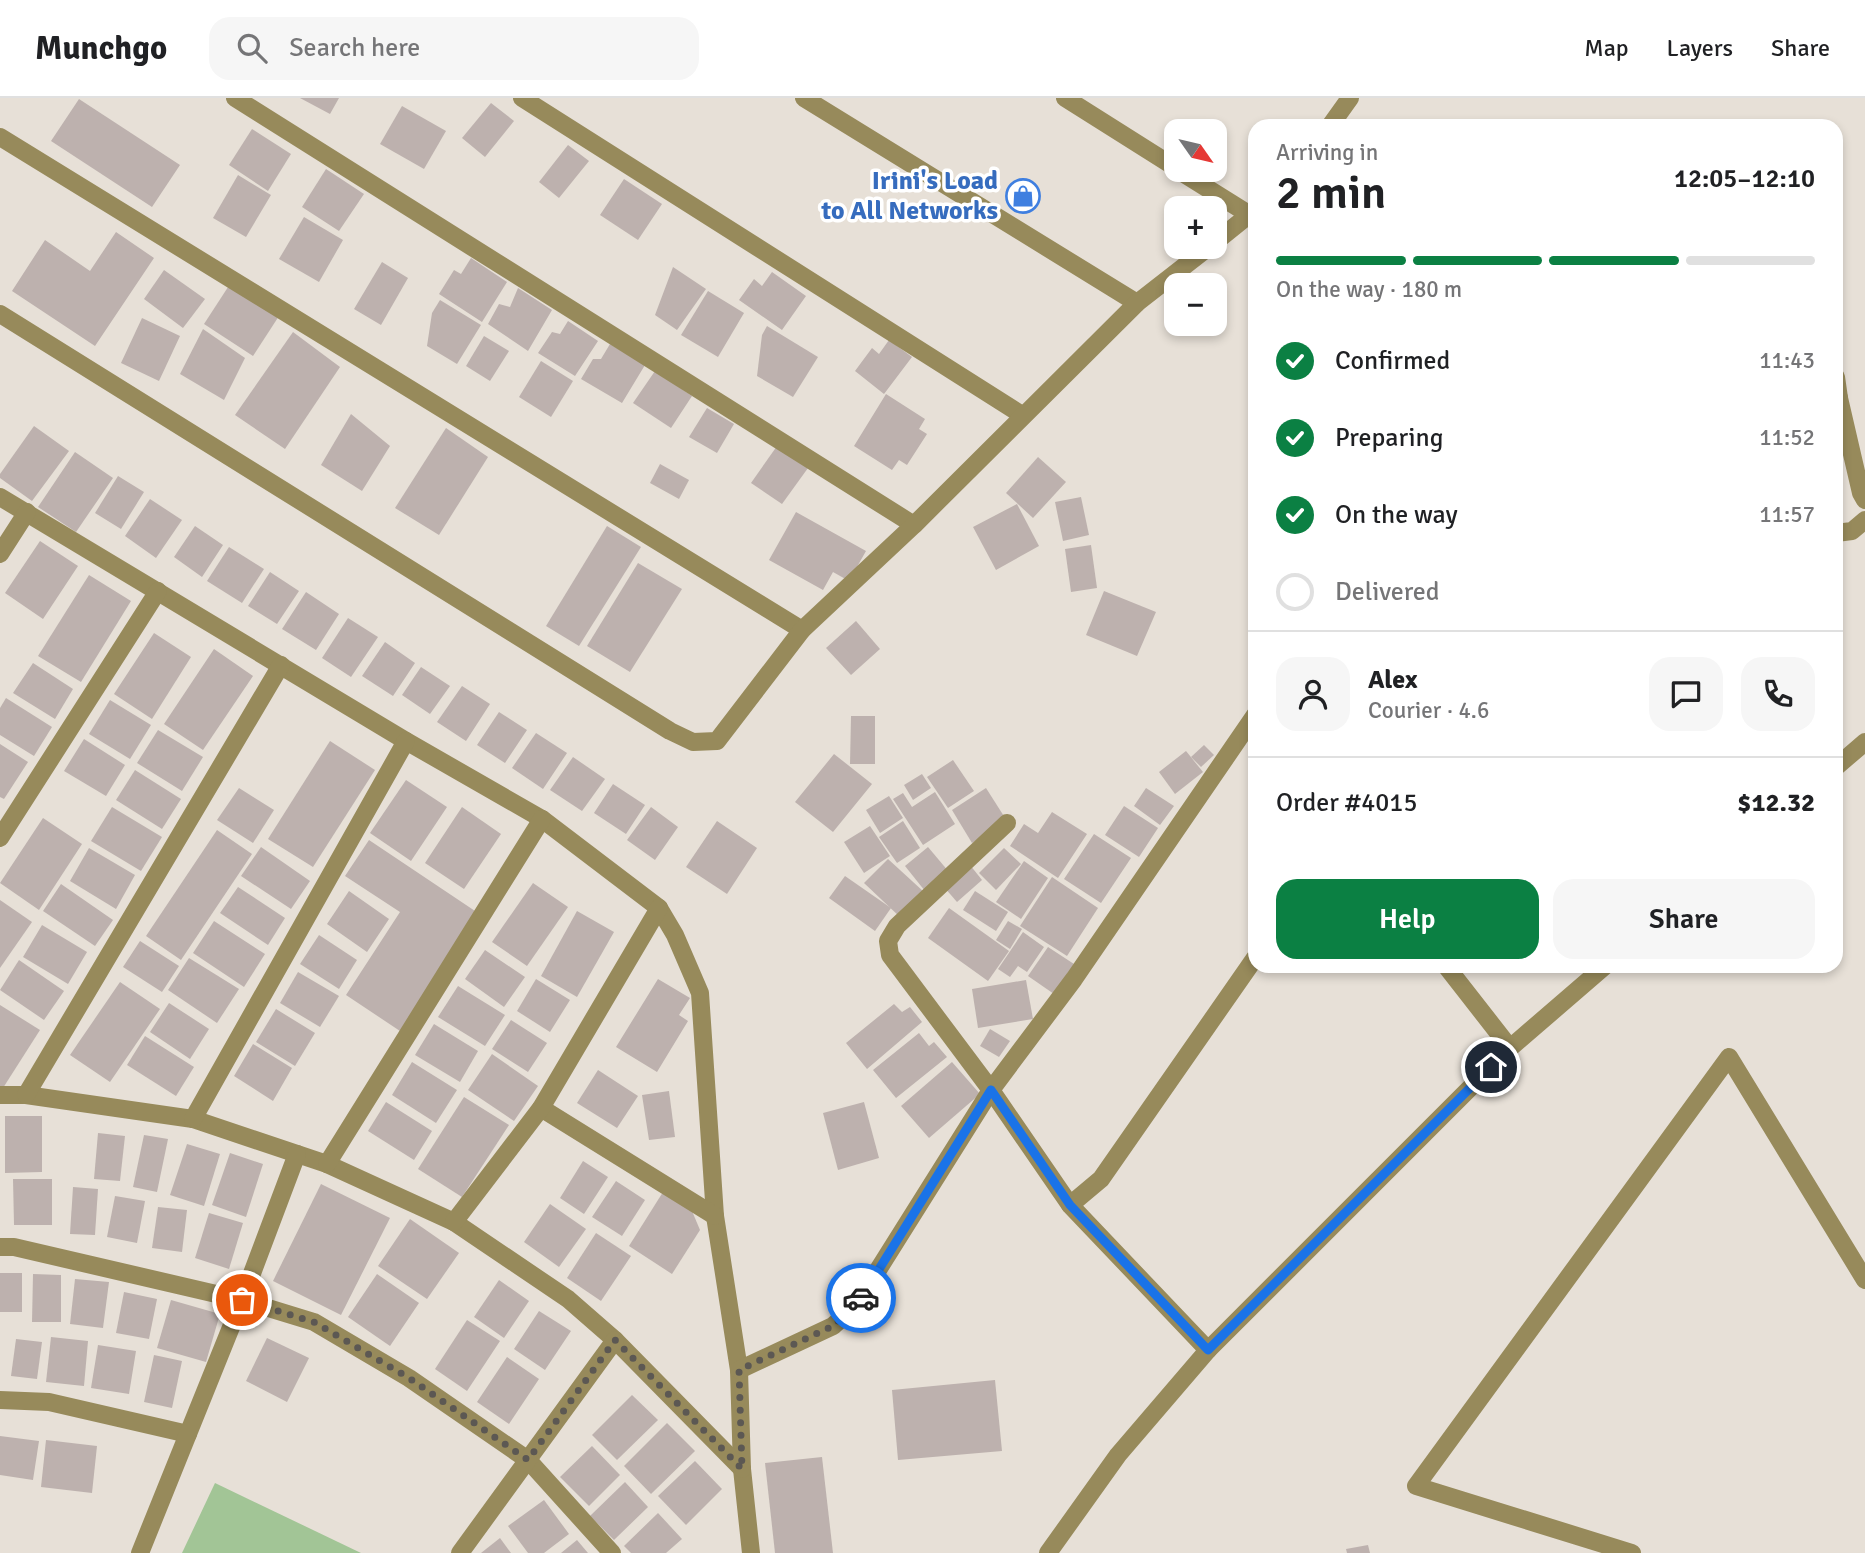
<!DOCTYPE html>
<meta charset="utf-8">
<style>
:root{--surface:#fff;--page:#f6f6f6;--text:#202124;--muted:#757577;--line:#e0e0e0;--accent:#0b8043}
body{margin:0;font-family:Signika,sans-serif;background:var(--page);color:var(--text);height:100vh;display:flex;flex-direction:column;font-size:26px;white-space:nowrap}
*{box-sizing:border-box;margin:0}
p{font-size:23px;color:var(--muted)}
.icon{flex:none;width:38px;height:38px;fill:none;stroke:currentColor;stroke-width:2;stroke-linecap:round;stroke-linejoin:round}
.map{position:relative;flex:1;overflow:hidden}
.drawer{position:absolute;left:1248px;top:21px;width:595px;height:854px;display:flex;flex-direction:column;background:var(--surface);border-radius:21px;box-shadow:0 4px 10px #0003}
.drawer>*{flex:none}
.needle{width:46px;rotate:124deg}
.controls{position:absolute;left:1164px;top:21px;display:grid;gap:14px}
.controls a{display:grid;place-items:center;width:63px;height:63px;border-radius:14px;background:var(--surface);box-shadow:0 4px 10px #0003;font-size:35px}
.pin{position:absolute;display:grid;place-items:center;width:60px;height:60px;color:#fff;margin:-30px;border:4px solid #fff;border-radius:50%;box-shadow:0 2px 7px #0007}
.courier{position:absolute;display:grid;place-items:center;width:70px;height:70px;margin:-35px;border:5px solid #1a73e8;border-radius:50%;background:#fff;color:#222;box-shadow:0 2px 9px #0007}
.head em{font-style:normal;font-weight:600}
.head div{display:flex;flex-direction:column-reverse}
.head{display:flex;align-items:center;justify-content:space-between;height:119px;padding:0 28px}
h1{font-size:46px;font-weight:600;line-height:52px}
.bar{display:grid;grid-template-columns:repeat(4,1fr);gap:10px 7px;align-content:center;height:84px;padding:0 28px}
.bar i{height:9px;border-radius:5px;background:var(--line)}
.bar .active{background:var(--accent)}
.bar p{grid-column:span 4}
.line{display:flex;align-items:center;gap:18px;padding:0 28px;border-top:2px solid var(--line)}
.line div{flex:1}
.round{display:grid;place-items:center;flex:none;width:74px;height:74px;border-radius:21px;background:var(--page)}
ol{padding:0 28px;list-style:none}
li{display:flex;align-items:center;gap:21px;height:77px}
li p{margin-inline-start:auto}
li .icon{padding:7px;border-radius:50%;background:var(--accent);color:#fff;stroke-width:4}
li:last-child{color:var(--muted)}
li i{width:38px;height:38px;border:4px solid var(--line);border-radius:50%}
.button{display:flex;gap:14px;margin-top:auto;padding:14px 28px}
.button a{flex:1;height:80px;border-radius:21px;background:var(--accent);color:#fff;font-size:28px;font-weight:600;line-height:80px;text-align:center}
.button a+a{background:var(--page);color:var(--text)}
header{display:flex;align-items:center;gap:42px;box-sizing:border-box;height:98px;padding:0 35px;background:var(--surface);border-bottom:2px solid var(--line)}
header strong{font-size:33px}
nav{display:flex;gap:38px;margin-inline-start:auto;font-size:24px}
.search{width:490px;height:63px;background:var(--page);display:flex;align-items:center;gap:18px;box-sizing:border-box;padding:0 24px;border-radius:21px;color:var(--muted);font-size:26px}
.map>svg:first-child{display:block}
.pitch{fill:#a2c596}
.building{fill:#bdb1ae}
.lines{fill:none;stroke-linecap:round;stroke-linejoin:round}
.street{stroke:#978a5b;stroke-width:18}
.done{stroke:#5c5853;stroke-width:7;stroke-dasharray:0 12.6}
.route{stroke:#1a73e8;stroke-width:9}
.labels{text-anchor:middle;dominant-baseline:central;stroke-width:7;stroke-linejoin:round;paint-order:stroke}
.shop-label{font-size:26px;font-weight:bold;fill:#366cbe;stroke:#fff;text-anchor:end}
</style>
<header>
<strong>Munchgo</strong>
<div class="search"><svg class="icon" aria-label="search" viewBox="0 0 24 24"><circle cx="10" cy="10" r="6"/><path d="M15 15l6 6"/></svg>Search here</div>
<nav><a>Map</a><a>Layers</a><a>Share</a></nav>
</header>
<div class="map">
<svg width="1865" height="1455" viewBox="0 0 1865 1455">
<rect width="100%" height="100%" fill="#e7e0d7"/>
<path class="pitch" d="M215,1385l146,70h-179z"/>
<g class="building">
<path d="M300,0h39l-9,16z"/>
<path d="M79,1l101,66 -28,42 -101,-66z"/>
<path d="M491,5l23,18 -29,36 -23,-19z"/>
<path d="M402,8l44,25 -22,38 -44,-25z"/>
<path d="M252,31l39,25 -23,37 -39,-26z"/>
<path d="M568,47l21,16 -30,37 -20,-16z"/>
<path d="M326,71l38,25 -25,37 -37,-24z"/>
<path d="M238,77l33,20 -25,42 -33,-19z"/>
<path d="M624,81l38,25 -24,36 -38,-25z"/>
<path d="M304,119l39,23 -24,42 -40,-23z"/>
<path d="M116,134l38,26 -59,88 -83,-55 33,-51 45,31z"/>
<path d="M471,160l36,24 -25,40 -43,-28 15,-24 7,4z"/>
<path d="M382,164l26,16 -27,47 -27,-16z"/>
<path d="M673,169l33,22 -29,41 -22,-15z"/>
<path d="M164,172l41,29 -22,29 -39,-29z"/>
<path d="M772,174l34,24 -24,34 -43,-30 15,-21 8,7z"/>
<path d="M230,186l49,32 -26,40 -49,-32z"/>
<path d="M518,190l34,22 -24,41 -40,-27 11,-20 11,3z"/>
<path d="M708,193l36,22 -26,44 -37,-22z"/>
<path d="M440,202l41,25 -24,39 -30,-18 5,-33z"/>
<path d="M142,220l38,18 -21,45 -38,-18z"/>
<path d="M568,223l30,20 -23,35 -37,-23 14,-21 8,2z"/>
<path d="M767,228l51,31 -25,40 -36,-21 5,-41z"/>
<path d="M203,231l42,29 -21,42 -44,-26z"/>
<path d="M293,234l47,35 -55,82 -50,-34z"/>
<path d="M484,238l25,15 -19,30 -24,-15z"/>
<path d="M889,242l23,17 -28,37 -29,-23 17,-23 7,6z"/>
<path d="M610,246l35,21 -23,38 -41,-24 12,-20h8z"/>
<path d="M541,263l32,20 -22,36 -32,-20z"/>
<path d="M655,273l37,25 -21,32 -38,-25z"/>
<path d="M886,296l39,25 -6,10 8,5 -20,31 -8,-5 -7,10 -38,-24z"/>
<path d="M707,310l27,16 -17,29 -28,-16z"/>
<path d="M351,316l39,32 -28,45 -41,-26z"/>
<path d="M34,328l35,25 -37,50 -32,-23v-4z"/>
<path d="M446,330l42,29 -49,78 -44,-27z"/>
<path d="M777,348l31,22 -26,36 -31,-21z"/>
<path d="M75,354l38,26 -37,54 -38,-25z"/>
<path d="M1038,359l28,25 -33,36 -27,-25z"/>
<path d="M660,366l29,16 -10,19 -29,-16z"/>
<path d="M118,378l26,16 -23,37 -26,-16z"/>
<path d="M1081,399l8,38 -26,6 -8,-39z"/>
<path d="M150,401l32,21 -26,38 -31,-22z"/>
<path d="M1017,406l22,42 -43,24 -23,-43z"/>
<path d="M796,414l70,39 -17,30 -16,-9 -10,18 -54,-30z"/>
<path d="M195,428l28,19 -21,32 -28,-20z"/>
<path d="M607,428l34,21 -62,99 -33,-20z"/>
<path d="M40,443l38,25 -35,53 -38,-26z"/>
<path d="M1091,447l6,43 -26,4 -6,-43z"/>
<path d="M229,449l35,22 -22,34 -35,-22z"/>
<path d="M638,465l44,26 -52,83 -43,-26z"/>
<path d="M270,474l29,19 -22,33 -29,-18z"/>
<path d="M89,477l42,26 -50,81 -43,-26z"/>
<path d="M1104,493l52,21 -19,44 -51,-21z"/>
<path d="M306,494l33,22 -23,36 -34,-21z"/>
<path d="M348,520l30,19 -27,40 -29,-19z"/>
<path d="M856,523l24,28 -29,26 -25,-27z"/>
<path d="M154,535l37,24 -39,62 -38,-25z"/>
<path d="M385,544l30,21 -22,33 -31,-20z"/>
<path d="M214,551l39,27 -50,74 -39,-26z"/>
<path d="M33,565l40,26 -18,30 -42,-26z"/>
<path d="M421,569l29,19 -20,28 -28,-19z"/>
<path d="M462,588l28,18 -24,37 -29,-19z"/>
<path d="M6,600l46,29 -18,29 -34,-21v-27z"/>
<path d="M110,602l41,25 -21,34 -41,-25z"/>
<path d="M499,614l28,18 -22,33 -28,-18z"/>
<path d="M851,618h24v48h-25z"/>
<path d="M158,632l45,27 -21,34 -45,-28z"/>
<path d="M536,635l31,20 -24,36 -31,-21z"/>
<path d="M84,641l41,26 -19,31 -42,-25z"/>
<path d="M330,643l45,29 -62,97 -45,-28z"/>
<path d="M0,646l28,18 -24,37 -4,-2z"/>
<path d="M1204,647l10,10 -13,12 -10,-10z"/>
<path d="M1186,653l17,21 -28,22 -16,-22z"/>
<path d="M834,656l38,30 -39,48 -38,-30z"/>
<path d="M573,659l32,22 -23,32 -32,-21z"/>
<path d="M953,662l21,31 -26,17 -21,-31z"/>
<path d="M135,672l46,29 -19,30 -46,-29z"/>
<path d="M922,676l9,14 -18,12 -9,-15z"/>
<path d="M406,682l41,27 -36,54 -41,-28z"/>
<path d="M613,686l32,21 -19,29 -32,-21z"/>
<path d="M239,690l35,22 -21,33 -36,-23z"/>
<path d="M986,690l21,33 -35,22 -20,-33z"/>
<path d="M1146,690l28,18 -14,19 -26,-19z"/>
<path d="M935,694l20,32 -32,21 -30,-46 10,-6 9,14z"/>
<path d="M889,698l14,22 -23,15 -14,-23z"/>
<path d="M1124,708l34,22 -19,29 -34,-22z"/>
<path d="M112,709l50,30 -21,34 -50,-30z"/>
<path d="M462,709l39,27 -37,55 -39,-26z"/>
<path d="M651,709l27,20 -23,33 -28,-20z"/>
<path d="M1052,714l35,22 -29,44 -48,-32 14,-22 14,9z"/>
<path d="M43,720l39,26 -43,66 -39,-27z"/>
<path d="M717,723l40,27 -30,46 -41,-27z"/>
<path d="M903,723l17,27 -23,15 -18,-26z"/>
<path d="M870,728l20,30 -26,17 -20,-31z"/>
<path d="M217,732l35,24 -71,106 -35,-24z"/>
<path d="M1094,736l37,24 -30,45 -37,-24z"/>
<path d="M369,742l112,75 -78,118 -57,-38 54,-83 -55,-36z"/>
<path d="M261,749l49,34 -19,28 -50,-33z"/>
<path d="M928,749l21,25 -24,19 -20,-25z"/>
<path d="M89,750l46,27 -19,34 -46,-28z"/>
<path d="M1004,750l17,16 -25,26 -17,-17z"/>
<path d="M888,761l36,33 -24,25 -36,-34z"/>
<path d="M1024,763l24,17 -27,41 -25,-17z"/>
<path d="M970,767l12,15 -25,22 -13,-15z"/>
<path d="M845,778l46,32 -16,23 -46,-33z"/>
<path d="M1052,779l46,31 -31,48 -47,-30z"/>
<path d="M533,785l35,24 -41,59 -35,-24z"/>
<path d="M61,786l52,36 -18,26 -52,-35z"/>
<path d="M238,789l47,31 -17,27 -48,-32z"/>
<path d="M349,793l40,28 -22,33 -40,-28z"/>
<path d="M975,793l33,21 -12,19 -33,-21z"/>
<path d="M0,802l32,22 -32,46z"/>
<path d="M949,810l60,43 -21,30 -60,-43z"/>
<path d="M577,813l37,21 -37,65 -36,-21z"/>
<path d="M214,823l51,33 -21,33 -51,-34z"/>
<path d="M1008,823l14,8 -12,20 -14,-9z"/>
<path d="M42,827l45,27 -19,32 -45,-27z"/>
<path d="M1023,834l21,15 -17,25 -9,-6 -8,11 -12,-8z"/>
<path d="M319,837l38,25 -18,29 -39,-25z"/>
<path d="M140,843l39,25 -17,26 -39,-25z"/>
<path d="M1048,849l26,17 -20,30 -26,-18z"/>
<path d="M485,852l40,27 -21,30 -39,-28z"/>
<path d="M189,860l50,31 -22,34 -49,-33z"/>
<path d="M19,862l45,31 -20,29 -44,-30z"/>
<path d="M298,874l41,24 -19,31 -40,-24z"/>
<path d="M536,881l34,21 -20,32 -33,-21z"/>
<path d="M658,881l32,19 -11,17 9,6 -31,51 -41,-25z"/>
<path d="M1026,882l7,39 -55,9 -6,-39z"/>
<path d="M120,884l40,27 -50,73 -40,-27z"/>
<path d="M458,888l47,29 -20,31 -47,-29z"/>
<path d="M169,905l40,26 -19,30 -40,-27z"/>
<path d="M894,906l8,8 8,-5 12,15 -55,47 -21,-26z"/>
<path d="M0,907l40,25 -37,58 -3,-2z"/>
<path d="M276,911l39,24 -20,33 -39,-24z"/>
<path d="M511,922l36,23 -19,29 -36,-23z"/>
<path d="M434,926l44,27 -18,31 -45,-27z"/>
<path d="M990,931l20,12 -11,16 -19,-11z"/>
<path d="M919,935l10,13 5,-4 13,15 -51,41 -23,-28z"/>
<path d="M145,938l49,31 -18,29 -49,-31z"/>
<path d="M253,946l39,24 -19,33 -39,-25z"/>
<path d="M492,956l46,32 -24,35 -46,-31z"/>
<path d="M412,964l45,28 -21,33 -44,-28z"/>
<path d="M952,964l28,32 -51,44 -28,-32z"/>
<path d="M598,972l40,26 -21,32 -40,-25z"/>
<path d="M669,993l6,46 -26,3 -7,-45z"/>
<path d="M464,999l45,28 -47,72 -44,-28z"/>
<path d="M386,1004l46,29 -18,29 -46,-29z"/>
<path d="M864,1004l15,56 -41,12 -15,-57z"/>
<path d="M5,1018h37v56l-37,1z"/>
<path d="M98,1035l27,3 -5,45 -26,-2z"/>
<path d="M144,1037l24,4 -11,53 -24,-5z"/>
<path d="M187,1046l33,10 -16,52 -34,-11z"/>
<path d="M230,1055l33,11 -17,53 -34,-12z"/>
<path d="M583,1063l25,16 -24,37 -24,-16z"/>
<path d="M13,1081h39v46h-38z"/>
<path d="M616,1083l29,19 -23,36 -30,-19z"/>
<path d="M321,1086l69,34 -49,97 -68,-34z"/>
<path d="M73,1089l25,2 -3,46 -25,-1z"/>
<path d="M663,1094l29,19 8,19 -28,44 -43,-28z"/>
<path d="M115,1098l30,5 -8,42 -30,-6z"/>
<path d="M550,1106l36,25 -27,38 -35,-25z"/>
<path d="M158,1109l29,3 -5,42 -30,-4z"/>
<path d="M209,1115l34,10 -14,46 -34,-11z"/>
<path d="M410,1121l49,34 -32,46 -49,-33z"/>
<path d="M596,1135l35,23 -30,45 -34,-23z"/>
<rect x="0" y="1175" width="22" height="39"/>
<path d="M33,1176l28,1v47h-29z"/>
<path d="M377,1176l42,29 -29,43 -42,-29z"/>
<path d="M75,1181l34,3 -6,46 -33,-4z"/>
<path d="M499,1182l30,21 -25,37 -30,-21z"/>
<path d="M124,1194l33,7 -8,40 -33,-6z"/>
<path d="M171,1202l49,14 -14,48 -49,-14z"/>
<path d="M539,1213l32,20 -26,39 -31,-21z"/>
<path d="M467,1222l33,21 -33,50 -32,-22z"/>
<path d="M51,1239l37,4 -4,45 -38,-4z"/>
<path d="M267,1240l42,20 -22,44 -41,-21z"/>
<path d="M16,1241l26,3 -5,37 -26,-3z"/>
<path d="M98,1247l38,6 -7,43 -38,-6z"/>
<path d="M154,1257l28,6 -10,47 -28,-6z"/>
<path d="M507,1259l32,22 -30,45 -32,-22z"/>
<path d="M995,1282l7,71 -104,9 -6,-70z"/>
<path d="M632,1297l26,25 -41,40 -25,-25z"/>
<path d="M667,1325l28,28 -44,43 -27,-28z"/>
<path d="M0,1338l39,5 -6,39 -33,-5z"/>
<path d="M46,1342l51,6 -5,47 -51,-6z"/>
<path d="M592,1348l28,29 -31,31 -29,-29z"/>
<path d="M822,1359l11,96h-58l-10,-90z"/>
<path d="M695,1363l27,28 -36,36 -28,-29z"/>
<path d="M625,1384l23,25 -34,33 -24,-24z"/>
<path d="M544,1402l25,34 -25,19h-16l-20,-27z"/>
<path d="M658,1415l24,26 -16,14h-35l-7,-7z"/>
<path d="M500,1440l11,15h-30z"/>
<path d="M577,1442l11,13h-27z"/>
<path d="M1368,1447l2,8h-23l-1,-4z"/>
</g>
<g class="lines">
<g class="street">
<path d="M235,0l679,427"/>
<path d="M522,0l500,317"/>
<path d="M804,0l333,205"/>
<path d="M1065,0l111,70"/>
<path d="M1330,28l20,-28"/>
<path d="M0,39l802,493"/>
<path d="M1178,72l72,45"/>
<path d="M1214,145l41,-33"/>
<path d="M0,216l670,417 23,11 24,-1 85,-111 112,-105 223,-222 72,-56"/>
<path d="M1836,279l3,21h-3"/>
<path d="M1839,300l22,95 4,7"/>
<path d="M0,399l406,244 136,78 117,89 16,27 25,58 15,223 24,154 3,99 9,84"/>
<path d="M1836,435l16,-2 13,-11"/>
<path d="M0,456l27,-42"/>
<path d="M1836,669l29,-25"/>
<path d="M1007,725l-110,103 -9,15 2,14 101,135 79,115 31,-26 154,-221"/>
<path d="M0,740l158,-247"/>
<path d="M1446,868l64,82"/>
<path d="M0,997h26l167,24 134,45 127,58 114,77 47,41 127,129"/>
<path d="M26,997l255,-430"/>
<path d="M541,1010l174,108"/>
<path d="M193,1021l213,-378"/>
<path d="M327,1066l215,-345"/>
<path d="M1070,1107l138,145"/>
<path d="M454,1124l87,-114 118,-200"/>
<path d="M0,1149h14l228,53 72,22 95,56 119,82 84,93"/>
<path d="M739,1272l94,-44 23,-21 135,-215 83,-111 181,-264"/>
<path d="M0,1302l49,2 139,32"/>
<path d="M140,1455l102,-253 55,-146"/>
<path d="M460,1455l155,-213"/>
<path d="M1048,1455l70,-98 90,-105 302,-302 95,-82"/>
<path d="M1632,1455l-216,-67 313,-429 136,223"/>
</g>
</g>
<g class="lines">
<path class="done" d="M242,1202l72,22 95,56 119,82 87,-120 127,129 -3,-99 94,-44 28,-28"/>
<path class="route" d="M861,1200l130,-208 79,115 138,145 283,-283"/>
</g>
<defs>
<g id="shop-ring" transform="scale(1.75)"><circle r="9.5" fill="#fff" stroke="#3f7fe0" stroke-width="1.5"/><path d="M-5-2.5h2.3a2.7 3.5 0 0 1 5.4 0H5L5.5 6h-11ZM-1.5-2.5h3a1.5 2.3 0 0 0-3 0Z" fill="#3f7fe0"/></g>
</defs>
<g fill-rule="evenodd">
<use href="#shop-ring" x="1023" y="98"/>
</g>
<g class="labels">
<g class="shop-label">
<text x="998" y="83">Irini's Load<tspan x="998" dy="30">to All Networks</tspan></text>
</g>
</g>
</svg>
<div class="controls">
<a><svg class="needle" viewBox="-14 -14 28 28"><path d="M0-13l5 13h-10z" fill="#e53935"/><path d="M0 13l5-13h-10z" fill="#757577"/></svg></a>
<a>+</a>
<a>−</a>
</div>
<div class="pin" style="left:242px;top:1202px;background:#ea580c"><svg class="icon" aria-label="bag" viewBox="0 0 24 24"><path d="M5 8h14l-1 12H6zM9 8a3 3 0 0 1 6 0"/></svg></div>
<div class="pin" style="left:1491px;top:969px;background:#1f2937"><svg class="icon" aria-label="home" viewBox="0 0 24 24"><path d="M3 11l9-7 9 7M6 9v11h12V9"/></svg></div>
<div class="courier" style="left:861px;top:1200px"><svg class="icon" aria-label="car" viewBox="0 0 24 24"><path d="M5 17H2v-5l4-1 3-4h7l3 4 3 1v5h-3M9 17h6M6 11h13"/><circle cx="7" cy="17" r="2"/><circle cx="17" cy="17" r="2"/></svg></div>
<section class="drawer">
<div class="head"><div><h1>2 min</h1><p>Arriving in</p></div><em>12:05–12:10</em></div>
<div class="bar"><i class="active"></i><i class="active"></i><i class="active"></i><i></i><p>On the way · 180 m</p></div>
<ol>
<li><svg class="icon" aria-label="check" viewBox="0 0 24 24"><path d="M5 12l5 5 9-10"/></svg>Confirmed<p>11:43</p></li>
<li><svg class="icon" aria-label="check" viewBox="0 0 24 24"><path d="M5 12l5 5 9-10"/></svg>Preparing<p>11:52</p></li>
<li><svg class="icon" aria-label="check" viewBox="0 0 24 24"><path d="M5 12l5 5 9-10"/></svg>On the way<p>11:57</p></li>
<li><i></i>Delivered</li>
</ol>
<div class="line" style="height:126px"><a class="round"><svg class="icon" aria-label="person" viewBox="0 0 24 24"><circle cx="12" cy="8" r="4"/><path d="M4 21q1-7 8-7t8 7"/></svg></a><div><b>Alex</b><p>Courier · 4.6</p></div><a class="round"><svg class="icon" aria-label="chat" viewBox="0 0 24 24"><path d="M4 5h16v11H9l-5 4z"/></svg></a><a class="round"><svg class="icon" aria-label="phone" viewBox="0 0 24 24"><path d="M5 4h4l2 5-3 2q2 4 5 5l2-3 5 2v4C11 20 4 13 5 4z"/></svg></a></div>
<div class="line" style="height:91px"><div>Order #4015</div><b>$12.32</b></div>
<div class="button"><a>Help</a><a>Share</a></div>
</section>
</div>
